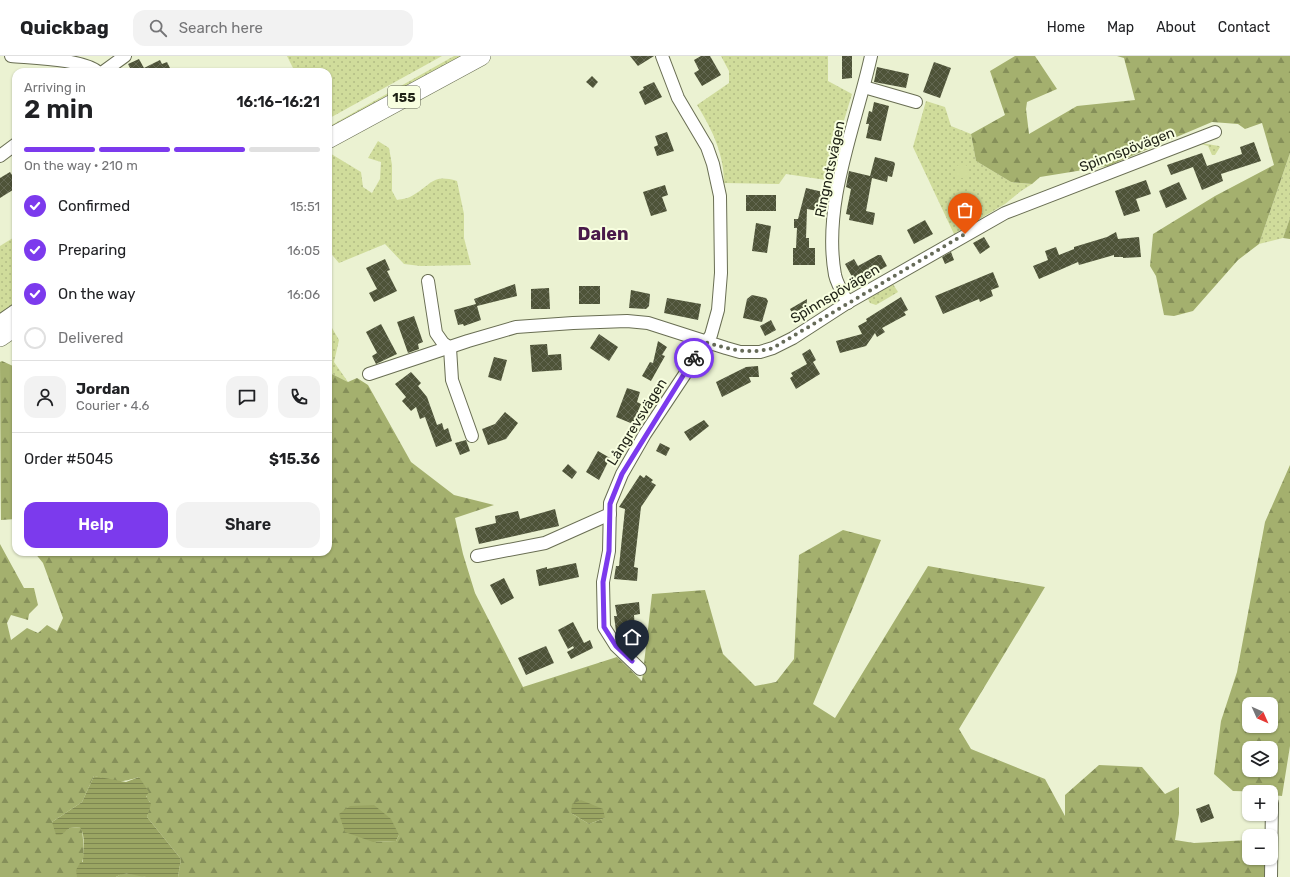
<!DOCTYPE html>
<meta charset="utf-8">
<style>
:root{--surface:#fff;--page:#f2f2f2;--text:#202124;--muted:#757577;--line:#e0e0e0;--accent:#7c3aed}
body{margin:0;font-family:Rubik,sans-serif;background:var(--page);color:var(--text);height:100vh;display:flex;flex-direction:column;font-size:15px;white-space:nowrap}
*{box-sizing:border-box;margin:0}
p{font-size:13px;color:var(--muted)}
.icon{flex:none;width:22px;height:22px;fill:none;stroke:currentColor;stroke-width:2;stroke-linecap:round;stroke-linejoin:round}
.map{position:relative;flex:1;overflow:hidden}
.drawer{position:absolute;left:12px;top:12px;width:320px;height:488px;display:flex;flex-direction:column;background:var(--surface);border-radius:12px;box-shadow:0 1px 3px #0004}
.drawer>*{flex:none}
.needle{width:26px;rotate:135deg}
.controls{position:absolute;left:1242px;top:641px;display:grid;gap:8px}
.controls a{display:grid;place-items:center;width:36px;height:36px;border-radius:8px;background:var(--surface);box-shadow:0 1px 3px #0004;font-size:20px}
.pin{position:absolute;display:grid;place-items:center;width:34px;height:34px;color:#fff;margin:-41px -17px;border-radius:50% 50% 50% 0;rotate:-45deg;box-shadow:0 0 4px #0007}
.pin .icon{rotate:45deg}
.courier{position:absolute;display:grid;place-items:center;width:40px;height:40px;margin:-20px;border:3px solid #7c3aed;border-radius:50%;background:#fff;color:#222;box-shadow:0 1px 5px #0007}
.summary em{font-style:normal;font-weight:600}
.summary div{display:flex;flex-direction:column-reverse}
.summary{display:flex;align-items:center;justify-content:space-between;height:68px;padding:0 12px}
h1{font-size:26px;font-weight:600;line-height:30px}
.bar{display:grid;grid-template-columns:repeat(4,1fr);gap:6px 4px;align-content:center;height:48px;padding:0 12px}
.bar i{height:5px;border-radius:3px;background:var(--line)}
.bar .on{background:var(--accent)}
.bar p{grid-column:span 4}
.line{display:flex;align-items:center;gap:10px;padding:0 12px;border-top:1px solid var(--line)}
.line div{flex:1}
.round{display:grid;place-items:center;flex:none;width:42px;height:42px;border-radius:12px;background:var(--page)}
ol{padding:0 12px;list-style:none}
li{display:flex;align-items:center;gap:12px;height:44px}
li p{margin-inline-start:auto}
li .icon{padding:4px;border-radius:50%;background:var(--accent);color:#fff;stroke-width:4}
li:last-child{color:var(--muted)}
li i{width:22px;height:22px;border:2px solid var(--line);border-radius:50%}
.cta{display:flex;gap:8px;margin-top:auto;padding:8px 12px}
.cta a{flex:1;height:46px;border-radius:12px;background:var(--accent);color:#fff;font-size:16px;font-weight:600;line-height:46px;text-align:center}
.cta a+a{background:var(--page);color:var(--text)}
header{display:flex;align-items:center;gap:24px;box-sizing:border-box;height:56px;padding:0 20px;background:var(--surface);border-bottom:1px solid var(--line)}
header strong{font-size:19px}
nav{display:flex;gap:22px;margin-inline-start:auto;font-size:14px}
.search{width:280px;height:36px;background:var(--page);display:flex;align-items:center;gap:10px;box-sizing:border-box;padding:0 14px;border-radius:12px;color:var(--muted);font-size:15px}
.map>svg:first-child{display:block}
.grass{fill:url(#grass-dots)}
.forest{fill:url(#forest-firs);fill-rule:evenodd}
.green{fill:#d0dc9b}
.water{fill:url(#water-rules)}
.building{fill:url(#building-cross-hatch)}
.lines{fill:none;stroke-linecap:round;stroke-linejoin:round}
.minor-casing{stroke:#696e53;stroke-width:14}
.primary-casing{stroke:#696e53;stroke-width:20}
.minor{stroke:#fff;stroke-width:12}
.primary{stroke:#fff;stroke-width:19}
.done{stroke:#666b58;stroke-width:4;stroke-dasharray:0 7.2}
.route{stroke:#7c3aed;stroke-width:5}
.labels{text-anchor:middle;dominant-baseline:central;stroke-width:4;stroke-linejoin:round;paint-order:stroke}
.shield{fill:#f8ffe0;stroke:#606453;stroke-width:1}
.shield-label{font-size:13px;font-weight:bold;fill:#1f2216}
.street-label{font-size:14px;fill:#1f2216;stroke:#f8ffe0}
.district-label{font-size:18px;font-weight:bold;fill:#491a4a;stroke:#f8ffe0}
</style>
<header>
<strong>Quickbag</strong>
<div class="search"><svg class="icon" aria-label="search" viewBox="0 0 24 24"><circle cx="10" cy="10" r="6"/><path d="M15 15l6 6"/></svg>Search here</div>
<nav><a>Home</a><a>Map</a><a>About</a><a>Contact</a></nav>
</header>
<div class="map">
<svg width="1290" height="821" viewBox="0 0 1290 821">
<defs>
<pattern id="grass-dots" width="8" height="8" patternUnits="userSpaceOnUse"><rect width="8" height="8" fill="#d0dc9b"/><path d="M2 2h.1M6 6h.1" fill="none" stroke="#b2bc85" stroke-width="1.8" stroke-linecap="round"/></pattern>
<pattern id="forest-firs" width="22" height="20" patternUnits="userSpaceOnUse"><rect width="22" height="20" fill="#a4b06e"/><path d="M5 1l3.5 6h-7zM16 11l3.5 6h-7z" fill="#858f59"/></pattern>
<pattern id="water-rules" width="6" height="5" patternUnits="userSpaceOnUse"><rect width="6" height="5" fill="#9aa563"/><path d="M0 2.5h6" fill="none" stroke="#7d8651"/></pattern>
<pattern id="building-cross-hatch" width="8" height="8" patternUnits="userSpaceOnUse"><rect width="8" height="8" fill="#4e5338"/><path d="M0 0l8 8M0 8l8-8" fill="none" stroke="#646852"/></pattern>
</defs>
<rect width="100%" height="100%" fill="#ebf2d2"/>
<g class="grass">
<path d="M287,0h155l-114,63v-47h-33z"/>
<path d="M454,0h13l-139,75v-4z"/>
<path d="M721,0h107v25l24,13 -26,86 -40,-6 -7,10 -55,-1c0,-29 -12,-54 -27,-78l32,-22v-12z"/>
<path d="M926,45l19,6 6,19 20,8 5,27 35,21 21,2 -11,7 -16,13 -51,30 -41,-87z"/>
<path d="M378,85l11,7 3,17v26l5,9c6,-1 13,-2 18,-6 18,-11 18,-20 42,-13l7,33v24l7,27 -50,1 -17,-2 -19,-20 -46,19 -11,-13v-98l33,20 2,15 9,6 8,-14 1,-17 -13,-4z"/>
<path d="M1201,87l18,3 1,1 -5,8h-3l-4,-9 -7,-2z"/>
<path d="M1290,97v65l-7,20 -24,6z"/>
<path d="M16,180v73l-16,12v-75z"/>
<path d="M893,228l5,8 -22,13 -6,-2 -2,-4z"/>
<path d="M328,265l11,19 -5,22 14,20 -20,-10z"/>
</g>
<g class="forest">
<path d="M1015,0h20l22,33 -30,13 -1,7 3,25 48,-28 58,-6 -11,-42 -7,-2h173v97l-31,91 -21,16 -45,51 -19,5 -10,-1 -8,-39 -6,-10 3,-32 62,-38 59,-31 -12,-42 -17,6 -7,-5 -26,-2 -104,44 -68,11 -8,7 -21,-2 -35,-21 -5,-27 34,-19 -15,-44z"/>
<path d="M1290,162v21l-7,-1z"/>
<path d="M2,305l11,5 -1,39 4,2v112l-15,1 -1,-158z"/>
<path d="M328,316l20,10 9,-4 11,7 43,77 43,33 40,10 -39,13 8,36 12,39 48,94 94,-30 25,24 10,-87 53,-4 18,64 32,32 21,-4 18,-23 5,-104 44,-25 38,10 -68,164 22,14 93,-152 117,21 -86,142 12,20 74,30 20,37v-21l34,-30 43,2 23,27 14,-7v27l-4,26 19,3 55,-3v18h16v19h-1087l3,-18 -34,-42 3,-15c-4,-3 -8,-19 -11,-25 -21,7 -24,4 -45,-1l-12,26 -30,20 9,12 9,-6 11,-1c2,4 4,31 1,35 -1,2 -4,5 -5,8v7h-77v-333l24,44h10l4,17 -9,9 -1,6 -17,-5 -4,8 4,17 16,-12 11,5 9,-8 10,6 6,-13 -20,-55 -9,-11h294zM571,757l34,5 -16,6zM399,779l-3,6 -23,1z"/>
<path d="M1290,409v281l-8,50 -11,-1v-3l-38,-1 -19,-17 7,-53 16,-49 28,-150zM1249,648h22v22h-22zM1249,692h22v22h-22z"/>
<path d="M121,818h16l9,3h-30z"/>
</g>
<circle class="green" cx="962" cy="115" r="7"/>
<g class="water">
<path d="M94,720l32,6 13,-5 10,15 -3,4 5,8 -4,13 34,42 -3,18c-10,0 -22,0 -32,0 -11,-1 -20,-7 -30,0h-39l-1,-7 5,-9 2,1c0,-12 3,-26 -3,-35l-10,1 -9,7h-5l-4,-13 30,-20z"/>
<path d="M581,744l22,9 2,9 -16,6 -18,-11 1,-9z"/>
<path d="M374,749l17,14 8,16 -3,6 -23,1 -28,-10 -6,-18 11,-8z"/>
</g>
<g class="building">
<path d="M630,0h24l-16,10z"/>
<path d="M701,0h9l11,19 -19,11 -8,-13 5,-3 -5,-10z"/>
<path d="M842,0h10v22l-10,1z"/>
<path d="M139,3l5,9 16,-8 2,4 5,-2 5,10h-40l-4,-8z"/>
<path d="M934,6l17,6 -11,30 -17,-6z"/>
<path d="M877,11l32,7 -3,14 -32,-6z"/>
<path d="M592,20l6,6 -5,6 -7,-6z"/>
<path d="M654,26l8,15 -17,8 -6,-13 5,-3 -1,-2z"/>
<path d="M874,46l15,4 -8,35 -15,-3 3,-14h-3l3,-13 3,1z"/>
<path d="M667,76l7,19 -17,5 -3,-9 4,-2 -3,-9z"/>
<path d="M1254,86l7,19 -40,13 2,7 -21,9 -9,-23 -22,8 -4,-10 35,-12 5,13 35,-12 -2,-7z"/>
<path d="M875,101l19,5 1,2 -3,13 -4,-1 -1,6 -15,-4 -6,33 9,2 -2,12 -24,-5 1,-5 -4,-1 5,-25 -5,-2 3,-16 21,5z"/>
<path d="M10,116l6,9v7l-16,10v-20z"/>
<path d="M1146,124l5,14 -15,5 4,12 -16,5 -9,-25z"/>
<path d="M1179,126l8,17 -21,9 -7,-17z"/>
<path d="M665,129l3,10 -6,2 5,14 -16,5 -8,-24z"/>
<path d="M806,132l17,4 -5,19 -11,-2 -1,29h3v10h6v17h-22v-17h3l1,-20h-3v-9h4z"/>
<rect x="746" y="139" width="30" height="16"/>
<path d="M925,164l8,14 -19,10 -7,-14z"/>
<path d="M756,167l15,3 -4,27 -15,-2z"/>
<path d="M1116,176l2,7 21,-2 2,20 -18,1v-1h-9v-2l-35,10 -1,-3 -39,17 -6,-13 15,-6 -3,-9 11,-4 3,8 15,-6v-2l33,-10z"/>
<path d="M984,181l6,10 -10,7 -7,-11z"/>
<path d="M951,196l3,8 -9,4 -3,-7z"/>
<path d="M878,199h3l6,11 -31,18 -11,-20 9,-5 4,7z"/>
<path d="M385,203l5,11 -3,1 10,20 -23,11 -5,-9 8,-4 -11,-21z"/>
<path d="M993,216l6,15 -8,3 2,6 -13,6 -1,-3 -36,15 -8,-18z"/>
<path d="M515,228l2,12 -40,10 4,14 -17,6 -1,-2 -5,1 -4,-15 22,-6 -2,-5z"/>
<rect x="579" y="230" width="21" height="18"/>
<path d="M549,232l1,21h-19v-20z"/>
<path d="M631,234l19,4 -1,12 -3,3 -17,-1z"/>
<path d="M752,239l14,3 2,3 -6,21 -19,-4 4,-19z"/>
<path d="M901,241l7,13 -4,2 2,3 -24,13 3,4 -8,5 -2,-4 -9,13 -26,7 -4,-12 26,-7 -4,-8 9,-5 -1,-2z"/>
<path d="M667,242l34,6 -3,16 -34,-7z"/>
<path d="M807,243l-1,17 -10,5 -6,-12z"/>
<path d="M414,260l9,26 -5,2 1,5 -11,4 -11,-31z"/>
<path d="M771,264l5,10 -11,6 -5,-10z"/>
<path d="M381,268l16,30 -21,10 -4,-8 5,-3 -11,-21z"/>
<path d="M599,278l19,13 -9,14 -19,-13z"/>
<path d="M658,285l9,6 -5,8 3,1 -14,25 -9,-5 8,-14 3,1z"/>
<path d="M547,288l1,11 13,-1 1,16 -30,2 -2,-27z"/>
<path d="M810,293l6,11 -3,2 7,12 -24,15 -6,-11 3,-2 -2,-3 16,-9 -5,-10z"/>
<path d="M494,301l13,3 -6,21 -13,-4z"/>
<path d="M758,310l1,11h-10l2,5 -29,15 -6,-15 30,-15z"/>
<path d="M411,316l10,11 -3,3 9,11 10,28 5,-2 2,7 4,-2 4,13 -16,6 -11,-30 -5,2 -4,-12 -5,4 -9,-10 4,-4 -11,-13z"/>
<path d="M627,332l13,4 -3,10 4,2 -8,20 -17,-7z"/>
<path d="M505,356l13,11 -12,16 -18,6 -6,-16 13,-5z"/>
<path d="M704,364l5,6 -19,15 -6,-9z"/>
<path d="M466,384l4,11 -10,4 -5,-12z"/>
<path d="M660,387l10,5 -4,8 -10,-5z"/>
<path d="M598,395l12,7 -11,22 -13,-8z"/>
<path d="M568,408l9,8 -5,7 -10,-8z"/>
<path d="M640,419l4,3 2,-3 7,5 -2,2 5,3 -15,22 -7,60 4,1 -1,13 -23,-2 2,-13h3l6,-57 -6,-2z"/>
<path d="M555,453l4,17 -80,18 -4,-16 21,-5 -1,-7 23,-5 2,8z"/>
<path d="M576,507l3,14 -40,9 -3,-16 11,-3v2z"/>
<path d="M504,522l10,20 -13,7 -11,-20z"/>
<path d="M639,546l1,12 -6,1 1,13 -19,3 -2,-15h3l-2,-11z"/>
<path d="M573,566l11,21 6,-3 3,8 -22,11 -4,-7 7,-4 -1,-2 -5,3 -10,-19z"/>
<path d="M546,590l8,17 -28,12 -8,-17z"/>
<path d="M1209,748l5,14 -13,5 -5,-14z"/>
</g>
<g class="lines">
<g class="minor-casing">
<g id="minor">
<path d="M11,0c21,2 72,3 87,16"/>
<path d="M103,16l22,-16"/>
<path d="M864,31l52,15"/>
<path d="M0,100l16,-12"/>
<path d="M428,225l8,52 7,10 7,5 2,32 20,56"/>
<path d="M848,247c-5,-9 -11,-19 -13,-28 -13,-72 21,-150 36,-219"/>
<path d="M0,265l16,-11"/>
<path d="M369,318l99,-33 48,-14 57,-4 54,-2 21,2 78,25 14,4h20l13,-4 20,-10 54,-35 158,-90 210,-81"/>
<path d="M477,500l68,-13 65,-29"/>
<path d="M640,613l-24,-23 -12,-19 -1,-45 6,-31 1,-48 12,-29 23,-40 66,-99 7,-25 3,-37 -1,-77 -7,-32 -6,-17 -29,-49 -16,-42"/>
<path d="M1271,821l1,-74"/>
</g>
</g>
<g class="primary-casing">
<g id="primary">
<path d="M328,83l153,-83"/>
<path d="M0,281l16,-11"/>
</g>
</g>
<use href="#minor" class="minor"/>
<use href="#primary" class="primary"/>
</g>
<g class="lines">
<path class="done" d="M694,302l11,-16c24,7 44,13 68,6l192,-114"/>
<path class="route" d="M632,605l-16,-15 -12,-19 -1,-45 6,-31 1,-47 12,-30 72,-116"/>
</g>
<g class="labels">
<rect class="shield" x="388" y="30" width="32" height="22" rx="3"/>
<g class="shield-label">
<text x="404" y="41">155</text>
</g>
<g class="street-label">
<text transform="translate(1127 94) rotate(-21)">Spinnspövägen</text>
<text transform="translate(830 113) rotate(-78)">Ringnotsvägen</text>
<text transform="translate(835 238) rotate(-31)">Spinnspövägen</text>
<text transform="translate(637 366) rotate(-58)">Långrevsvägen</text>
</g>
<g class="district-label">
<text x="603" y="178">Dalen</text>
</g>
</g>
</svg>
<div class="controls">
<a><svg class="needle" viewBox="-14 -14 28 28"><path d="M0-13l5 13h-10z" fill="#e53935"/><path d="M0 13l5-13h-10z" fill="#757577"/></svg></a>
<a><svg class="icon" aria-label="layers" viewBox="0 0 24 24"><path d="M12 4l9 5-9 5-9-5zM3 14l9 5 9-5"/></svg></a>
<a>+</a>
<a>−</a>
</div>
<div class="pin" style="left:965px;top:178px;background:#ea580c"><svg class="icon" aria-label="bag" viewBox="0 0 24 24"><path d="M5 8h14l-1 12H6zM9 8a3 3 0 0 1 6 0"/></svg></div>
<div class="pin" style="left:632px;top:605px;background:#1f2937"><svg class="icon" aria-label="home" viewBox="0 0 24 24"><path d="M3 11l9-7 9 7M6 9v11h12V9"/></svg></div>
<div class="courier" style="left:694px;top:302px"><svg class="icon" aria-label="bike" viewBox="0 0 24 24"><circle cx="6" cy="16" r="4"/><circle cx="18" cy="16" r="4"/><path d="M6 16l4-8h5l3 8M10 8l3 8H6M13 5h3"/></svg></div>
<section class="drawer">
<div class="summary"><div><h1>2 min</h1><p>Arriving in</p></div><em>16:16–16:21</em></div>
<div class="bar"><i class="on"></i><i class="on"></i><i class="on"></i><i></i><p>On the way · 210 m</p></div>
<ol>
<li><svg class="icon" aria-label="check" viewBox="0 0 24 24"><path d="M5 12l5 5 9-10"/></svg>Confirmed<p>15:51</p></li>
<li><svg class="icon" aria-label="check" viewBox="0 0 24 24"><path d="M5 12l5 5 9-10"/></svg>Preparing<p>16:05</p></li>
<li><svg class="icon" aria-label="check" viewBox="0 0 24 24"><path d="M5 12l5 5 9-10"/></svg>On the way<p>16:06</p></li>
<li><i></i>Delivered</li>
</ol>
<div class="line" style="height:72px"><a class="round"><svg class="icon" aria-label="person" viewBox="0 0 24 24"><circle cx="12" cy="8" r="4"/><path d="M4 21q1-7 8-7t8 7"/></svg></a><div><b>Jordan</b><p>Courier · 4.6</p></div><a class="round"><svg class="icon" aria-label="chat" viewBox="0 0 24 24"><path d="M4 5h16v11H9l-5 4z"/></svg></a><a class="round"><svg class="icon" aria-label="phone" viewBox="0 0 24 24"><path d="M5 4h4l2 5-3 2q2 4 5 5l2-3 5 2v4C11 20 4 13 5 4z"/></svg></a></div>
<div class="line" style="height:52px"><div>Order #5045</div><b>$15.36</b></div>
<div class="cta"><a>Help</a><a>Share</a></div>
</section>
</div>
